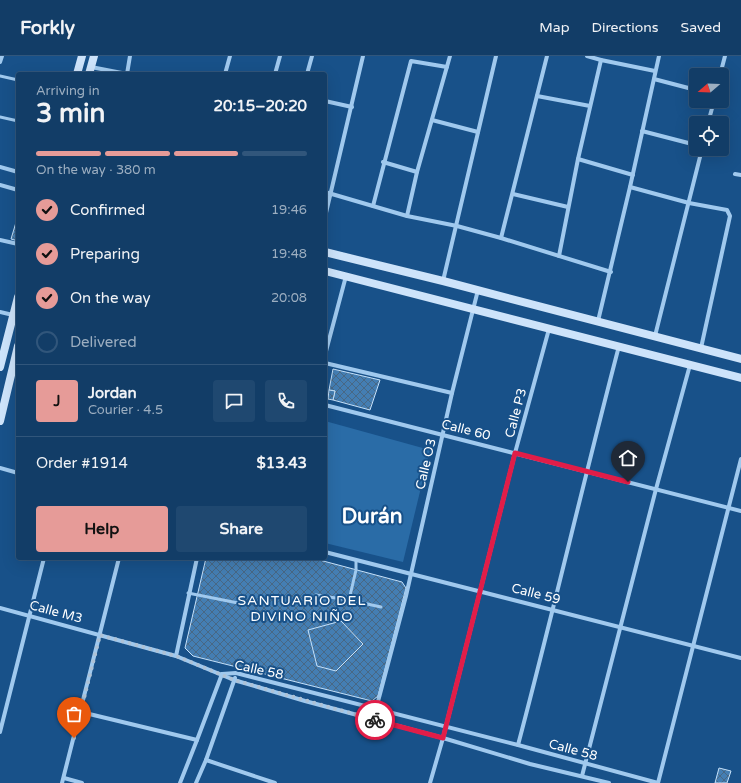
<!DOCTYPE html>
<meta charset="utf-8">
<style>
:root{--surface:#123d67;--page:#1f4870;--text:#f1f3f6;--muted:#9caec0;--line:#31567b;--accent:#e69b98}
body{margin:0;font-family:"Varela Round",sans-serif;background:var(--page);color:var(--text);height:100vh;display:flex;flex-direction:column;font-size:15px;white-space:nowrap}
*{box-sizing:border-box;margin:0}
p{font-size:13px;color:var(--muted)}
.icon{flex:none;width:22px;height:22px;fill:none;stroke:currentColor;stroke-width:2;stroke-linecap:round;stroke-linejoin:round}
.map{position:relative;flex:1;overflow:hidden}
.drawer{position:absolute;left:16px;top:16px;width:311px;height:488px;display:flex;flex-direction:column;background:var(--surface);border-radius:4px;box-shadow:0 4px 16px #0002,0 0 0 1px var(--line)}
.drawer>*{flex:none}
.needle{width:26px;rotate:251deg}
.tools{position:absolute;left:689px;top:12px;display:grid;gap:8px}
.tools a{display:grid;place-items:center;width:40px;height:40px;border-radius:4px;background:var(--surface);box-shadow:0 4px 16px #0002,0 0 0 1px var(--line);font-size:20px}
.pin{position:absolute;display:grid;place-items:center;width:34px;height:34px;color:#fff;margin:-41px -17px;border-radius:50% 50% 50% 0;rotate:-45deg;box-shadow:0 0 4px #0007}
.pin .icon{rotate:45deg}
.courier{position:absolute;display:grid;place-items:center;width:40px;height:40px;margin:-20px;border:3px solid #e11d48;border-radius:50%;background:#fff;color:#222;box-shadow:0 1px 5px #0007}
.summary em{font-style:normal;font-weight:800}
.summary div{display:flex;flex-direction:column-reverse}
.summary{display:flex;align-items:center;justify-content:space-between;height:68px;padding:0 20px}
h1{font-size:26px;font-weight:800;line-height:30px}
.bar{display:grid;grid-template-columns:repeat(4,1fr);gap:6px 4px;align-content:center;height:48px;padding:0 20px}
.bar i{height:5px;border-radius:3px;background:var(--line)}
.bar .selected{background:var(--accent)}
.bar p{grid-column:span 4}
.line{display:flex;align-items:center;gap:10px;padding:0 20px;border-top:1px solid var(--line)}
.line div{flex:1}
.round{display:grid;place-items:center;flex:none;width:42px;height:42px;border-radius:4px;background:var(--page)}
ol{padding:0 20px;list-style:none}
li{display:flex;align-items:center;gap:12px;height:44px}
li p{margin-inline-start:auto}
li .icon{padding:4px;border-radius:50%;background:var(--accent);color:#111;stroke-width:4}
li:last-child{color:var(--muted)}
li i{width:22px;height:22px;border:2px solid var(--line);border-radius:50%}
.cta{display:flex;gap:8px;margin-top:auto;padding:8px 20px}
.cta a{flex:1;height:46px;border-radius:4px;background:var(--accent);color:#111;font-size:16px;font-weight:800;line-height:46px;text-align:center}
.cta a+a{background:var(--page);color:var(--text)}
header{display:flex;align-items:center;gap:24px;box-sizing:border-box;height:56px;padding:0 20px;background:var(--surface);border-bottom:1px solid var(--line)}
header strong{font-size:19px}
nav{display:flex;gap:22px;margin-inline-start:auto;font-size:14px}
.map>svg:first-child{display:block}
.green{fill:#2a6ca7}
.building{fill:url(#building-cross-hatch);stroke:#c5e1fa}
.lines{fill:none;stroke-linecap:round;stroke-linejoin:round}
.lane{stroke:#a0c9ee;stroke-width:3}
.street{stroke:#a0c9ee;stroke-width:4}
.secondary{stroke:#cde3fa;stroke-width:8}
.done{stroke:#aec2d6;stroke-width:4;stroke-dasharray:0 7.2}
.route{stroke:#e11d48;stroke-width:5}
.labels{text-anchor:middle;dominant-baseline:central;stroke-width:4;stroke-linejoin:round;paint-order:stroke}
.street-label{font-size:13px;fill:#fff;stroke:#185189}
.neighbourhood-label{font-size:14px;letter-spacing:1px;fill:#fff;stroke:#185189}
.town-label{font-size:21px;font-weight:bold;fill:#fff;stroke:#185189}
</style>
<header>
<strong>Forkly</strong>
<nav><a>Map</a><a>Directions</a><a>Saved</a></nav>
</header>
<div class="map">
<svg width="741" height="727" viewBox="0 0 741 727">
<defs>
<pattern id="building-cross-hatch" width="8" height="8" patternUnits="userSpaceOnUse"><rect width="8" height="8" fill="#447eb3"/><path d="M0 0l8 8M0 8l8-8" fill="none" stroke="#486885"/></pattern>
</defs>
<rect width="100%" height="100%" fill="#185189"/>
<path class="green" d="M325,365l105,29 -27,112 -78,-19z"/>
<g class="building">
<path d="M17,163h1v22l-7,-2z"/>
<path d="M333,313l47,11 -10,30 -37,-10 2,-9 -6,-1z"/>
<path d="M329,334l6,1 -2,9 -5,-1z"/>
<path d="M206,502h106l90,24 4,6 -28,108 -6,5 -179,-45 -8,-8z"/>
<path d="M341,565l22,23 -27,27 -19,-5 -9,-36z"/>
<path d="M719,712l12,3 -4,12h-12z"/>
</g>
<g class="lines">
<g class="lane">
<path d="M0,20l18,4"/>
<path d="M0,61l18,4"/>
<path d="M188,537l50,10"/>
<path d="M316,539l33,5 7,-30v-10"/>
<path d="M349,544l32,7"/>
</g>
<g class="street">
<path d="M587,0l14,4 54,11"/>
<path d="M0,6l2,-6"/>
<path d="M91,11l36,7"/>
<path d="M127,18l3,-18"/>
<path d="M225,18l5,-18"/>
<path d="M275,18l5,-18"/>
<path d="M307,18l5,-18"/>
<path d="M720,19l5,-19"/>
<path d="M654,23l42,11"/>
<path d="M537,40l53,10"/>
<path d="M325,45l27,6"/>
<path d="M432,64l46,12"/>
<path d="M708,67l6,-22"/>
<path d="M642,75l54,14"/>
<path d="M578,103l55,16"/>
<path d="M383,106l34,10 33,-116"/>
<path d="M0,111l18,5"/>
<path d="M735,118l6,1"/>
<path d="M0,129l18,5"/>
<path d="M630,131l59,16 38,7 3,6 -29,132"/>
<path d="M325,136l82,24 50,10 44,12 110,34"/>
<path d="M513,138l55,13"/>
<path d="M373,150l38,-145 36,6"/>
<path d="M407,160l10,-44"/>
<path d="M325,161l38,-161"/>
<path d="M501,182l46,-182"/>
<path d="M0,184l18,4"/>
<path d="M559,200l19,-97 23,-99"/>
<path d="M443,225l53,-225"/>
<path d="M0,256l13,3"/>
<path d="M598,265l32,-134 29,-131"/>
<path d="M655,280l47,-187"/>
<path d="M325,299l21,-79"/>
<path d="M325,307l127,30"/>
<path d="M325,349l416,106"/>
<path d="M0,412l18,5"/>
<path d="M325,496l416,106"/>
<path d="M0,552l176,48 58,24 71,21 138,37 87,26 79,19"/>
<path d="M176,600l21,-98"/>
<path d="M222,618l14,-1 282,72 140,38"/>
<path d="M376,653l30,-113 46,-203 26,-103"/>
<path d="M81,656l116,28"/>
<path d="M0,676l44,-174"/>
<path d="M518,689c35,-132 66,-266 101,-399"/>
<path d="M206,704l69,23"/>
<path d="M582,720l74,-287 34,-124"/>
<path d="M64,722l18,5"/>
<path d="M62,727l57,-225"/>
<path d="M180,727l17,-43 25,-66"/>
<path d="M196,727l10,-23 29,-82"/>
<path d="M430,727l13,-45 72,-285 34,-124"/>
<path d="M658,727l83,-324"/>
</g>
<g class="secondary">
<path d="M77,18l5,-18"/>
<path d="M89,18l5,-18"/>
<path d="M325,196l118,29 298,78"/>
<path d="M325,215l416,107"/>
<path d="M0,311l18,-70"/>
<path d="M0,365l18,-75"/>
</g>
</g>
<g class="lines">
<path class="done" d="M74,682l26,-103 76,21 58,24 141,40"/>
<path class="route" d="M375,664l68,18 72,-285 113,29"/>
</g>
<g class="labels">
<g class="street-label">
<text transform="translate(516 357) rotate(-75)">Calle P3</text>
<text transform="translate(466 374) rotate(14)">Calle 60</text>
<text transform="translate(426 408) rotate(-77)">Calle O3</text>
<text transform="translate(536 538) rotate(14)">Calle 59</text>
<text transform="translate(56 556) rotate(15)">Calle M3</text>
<text transform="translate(259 614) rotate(12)">Calle 58</text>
<text transform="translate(573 694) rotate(15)">Calle 58</text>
</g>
<g class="neighbourhood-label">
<text x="302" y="544">SANTUARIO DEL<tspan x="302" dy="16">DIVINO NIÑO</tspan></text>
</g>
<g class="town-label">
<text x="372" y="460">Durán</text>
</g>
</g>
</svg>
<div class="tools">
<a><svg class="needle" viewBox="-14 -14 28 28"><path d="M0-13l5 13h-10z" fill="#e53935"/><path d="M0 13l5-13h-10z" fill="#9caec0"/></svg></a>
<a><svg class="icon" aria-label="locate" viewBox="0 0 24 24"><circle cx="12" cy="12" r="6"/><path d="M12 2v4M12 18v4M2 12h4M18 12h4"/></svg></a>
</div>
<div class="pin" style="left:74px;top:682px;background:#ea580c"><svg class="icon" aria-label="bag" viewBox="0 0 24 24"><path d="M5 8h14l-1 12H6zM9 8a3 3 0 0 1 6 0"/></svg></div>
<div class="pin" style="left:628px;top:426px;background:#1f2937"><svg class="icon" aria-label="home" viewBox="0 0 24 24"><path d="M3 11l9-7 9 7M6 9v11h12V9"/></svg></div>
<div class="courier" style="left:375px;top:664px"><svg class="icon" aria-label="bike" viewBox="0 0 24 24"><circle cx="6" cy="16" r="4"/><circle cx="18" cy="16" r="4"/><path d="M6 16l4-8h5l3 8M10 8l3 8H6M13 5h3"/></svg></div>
<section class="drawer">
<div class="summary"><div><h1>3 min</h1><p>Arriving in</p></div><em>20:15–20:20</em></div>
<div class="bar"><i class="selected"></i><i class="selected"></i><i class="selected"></i><i></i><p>On the way · 380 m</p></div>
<ol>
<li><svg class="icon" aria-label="check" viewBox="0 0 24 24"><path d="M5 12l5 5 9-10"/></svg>Confirmed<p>19:46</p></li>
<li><svg class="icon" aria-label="check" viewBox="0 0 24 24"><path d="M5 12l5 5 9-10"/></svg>Preparing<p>19:48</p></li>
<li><svg class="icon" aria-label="check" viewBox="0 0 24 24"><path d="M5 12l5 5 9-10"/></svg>On the way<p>20:08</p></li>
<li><i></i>Delivered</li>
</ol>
<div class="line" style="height:72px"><b class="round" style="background:var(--accent);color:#111">J</b><div><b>Jordan</b><p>Courier · 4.5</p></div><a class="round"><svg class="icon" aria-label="chat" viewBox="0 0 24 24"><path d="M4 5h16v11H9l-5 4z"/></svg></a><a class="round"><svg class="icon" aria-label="phone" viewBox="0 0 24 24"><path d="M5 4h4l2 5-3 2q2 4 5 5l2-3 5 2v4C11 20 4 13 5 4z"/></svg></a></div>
<div class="line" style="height:52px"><div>Order #1914</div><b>$13.43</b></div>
<div class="cta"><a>Help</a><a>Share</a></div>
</section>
</div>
